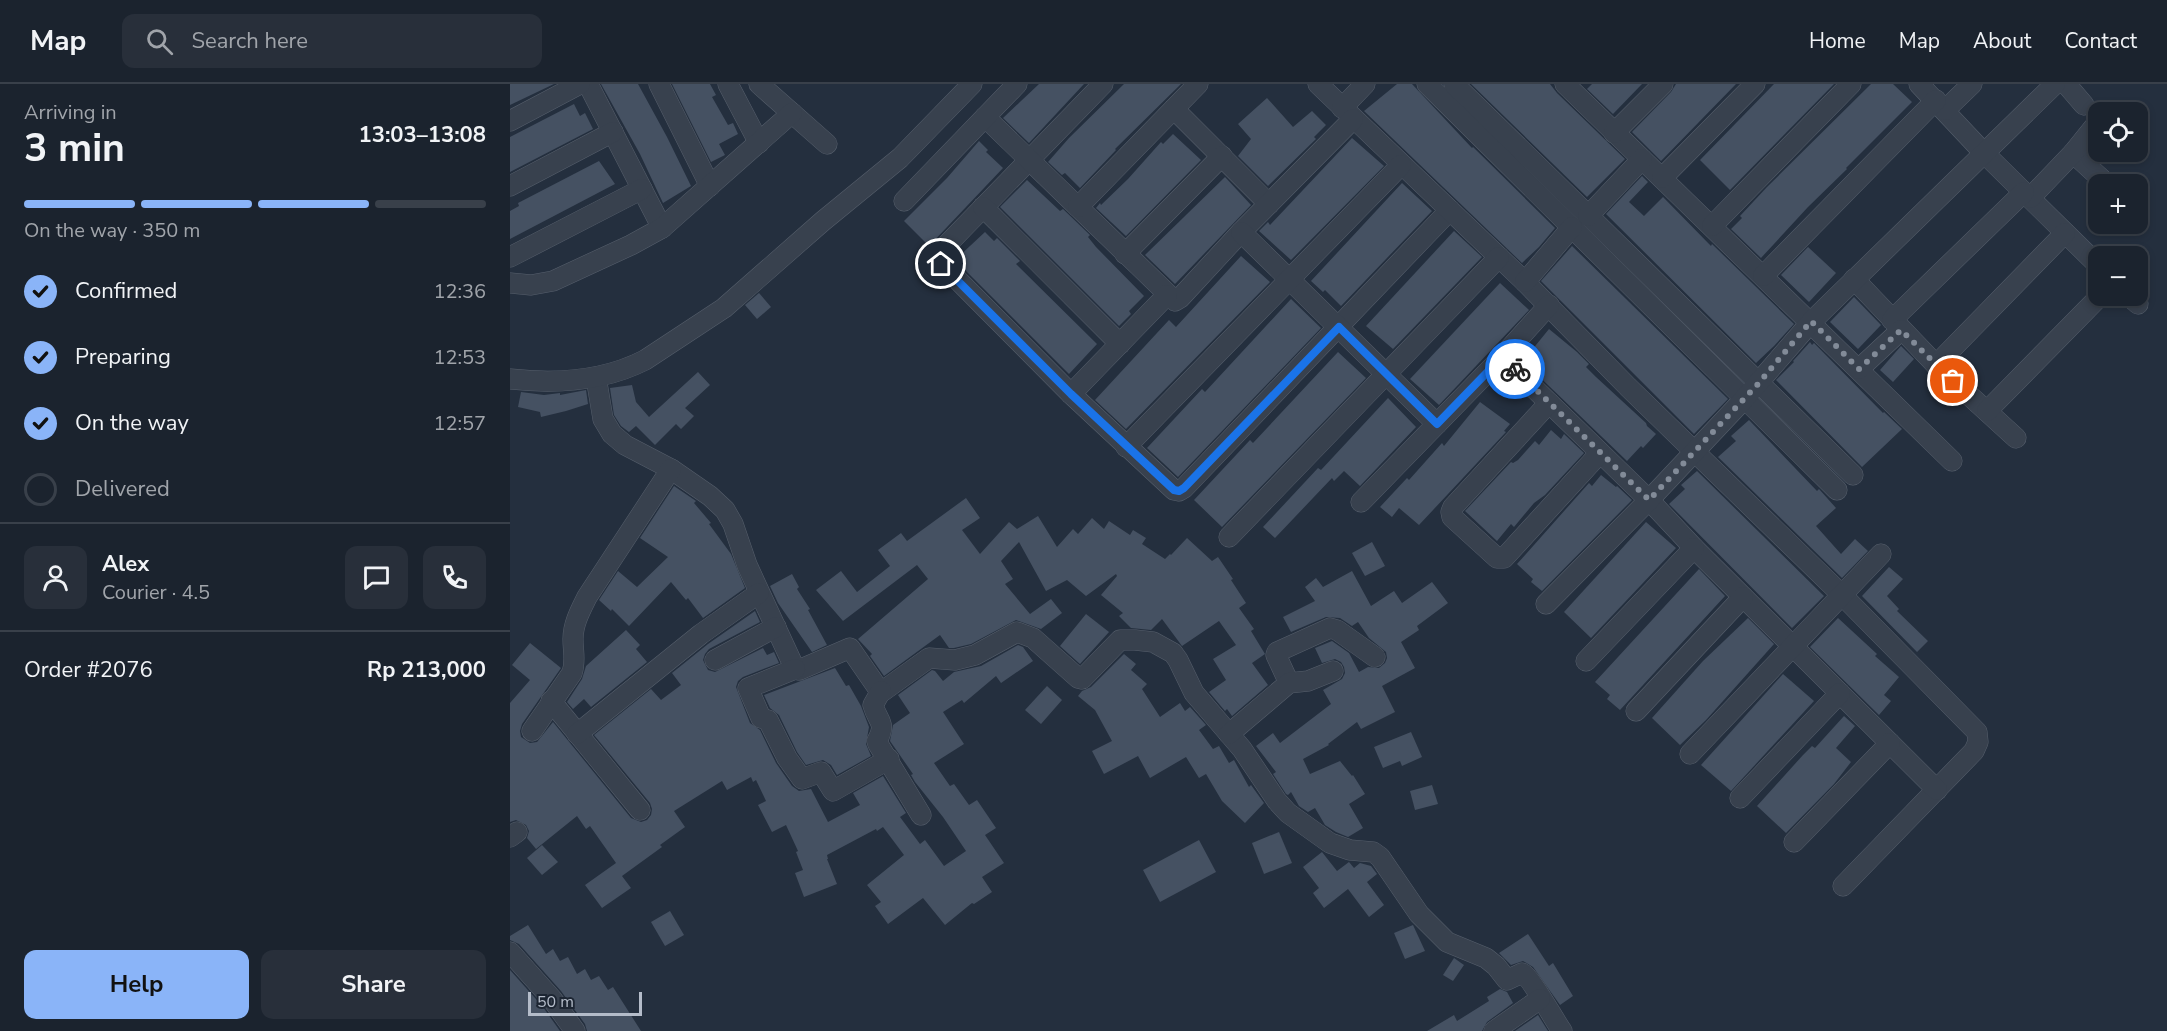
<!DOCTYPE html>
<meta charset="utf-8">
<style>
:root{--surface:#1b232e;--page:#282f3a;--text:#f1f3f6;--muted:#a0a4aa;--line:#39404a;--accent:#8ab4f8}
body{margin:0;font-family:"Nunito Sans",sans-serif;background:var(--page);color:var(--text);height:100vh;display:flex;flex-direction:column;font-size:22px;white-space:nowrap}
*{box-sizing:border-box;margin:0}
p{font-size:20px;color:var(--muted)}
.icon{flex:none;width:33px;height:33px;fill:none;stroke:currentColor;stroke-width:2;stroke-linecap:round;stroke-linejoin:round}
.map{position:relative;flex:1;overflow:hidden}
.drawer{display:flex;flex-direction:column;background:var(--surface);width:510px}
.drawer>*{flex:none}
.fabs{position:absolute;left:1578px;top:18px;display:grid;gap:12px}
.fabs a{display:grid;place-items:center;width:60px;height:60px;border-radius:12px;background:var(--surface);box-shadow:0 3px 9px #0003,0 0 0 2px var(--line);font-size:30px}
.scale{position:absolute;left:18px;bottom:15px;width:114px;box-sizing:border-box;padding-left:6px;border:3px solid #b4bcc9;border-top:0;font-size:16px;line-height:21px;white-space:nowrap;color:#b4bcc9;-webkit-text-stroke:4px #1d2633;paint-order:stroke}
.pin{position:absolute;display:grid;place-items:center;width:51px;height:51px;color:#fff;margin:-26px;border:3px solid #fff;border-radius:50%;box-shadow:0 2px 6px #0007}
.courier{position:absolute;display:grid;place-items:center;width:60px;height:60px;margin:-30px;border:4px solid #1a73e8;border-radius:50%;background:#fff;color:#222;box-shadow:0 2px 8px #0007}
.head em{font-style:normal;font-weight:700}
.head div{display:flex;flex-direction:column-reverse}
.head{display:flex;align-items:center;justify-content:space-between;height:102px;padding:0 24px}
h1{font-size:39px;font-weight:700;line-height:45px}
.bar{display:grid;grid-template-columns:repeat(4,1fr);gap:9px 6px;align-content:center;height:72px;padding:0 24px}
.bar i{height:8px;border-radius:4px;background:var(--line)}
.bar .current{background:var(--accent)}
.bar p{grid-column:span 4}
.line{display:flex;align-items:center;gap:15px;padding:0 24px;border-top:2px solid var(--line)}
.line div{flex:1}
.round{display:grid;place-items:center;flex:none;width:63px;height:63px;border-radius:12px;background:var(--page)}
ol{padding:0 24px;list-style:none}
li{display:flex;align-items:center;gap:18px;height:66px}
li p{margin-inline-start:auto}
li .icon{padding:6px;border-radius:50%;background:var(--accent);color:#111;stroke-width:4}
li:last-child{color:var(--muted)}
li i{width:33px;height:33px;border:3px solid var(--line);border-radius:50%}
.cta{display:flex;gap:12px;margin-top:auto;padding:12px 24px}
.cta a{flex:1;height:69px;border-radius:12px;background:var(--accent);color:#111;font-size:24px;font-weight:700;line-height:69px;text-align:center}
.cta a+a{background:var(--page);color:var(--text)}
header{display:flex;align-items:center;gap:36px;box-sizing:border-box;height:84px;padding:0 30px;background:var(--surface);border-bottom:2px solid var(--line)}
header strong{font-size:28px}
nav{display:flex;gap:33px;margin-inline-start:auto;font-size:21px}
.search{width:420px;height:54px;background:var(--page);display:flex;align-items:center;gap:15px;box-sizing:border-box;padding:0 21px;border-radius:12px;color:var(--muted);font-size:22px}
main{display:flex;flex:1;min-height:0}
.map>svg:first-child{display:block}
.building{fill:#455162}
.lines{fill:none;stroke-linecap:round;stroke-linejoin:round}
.minor-casing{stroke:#565f6c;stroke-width:21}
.minor{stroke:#38414e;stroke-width:20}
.done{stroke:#828b98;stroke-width:6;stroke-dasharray:0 10.8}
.route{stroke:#1a73e8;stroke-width:8}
</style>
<header>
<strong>Map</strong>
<div class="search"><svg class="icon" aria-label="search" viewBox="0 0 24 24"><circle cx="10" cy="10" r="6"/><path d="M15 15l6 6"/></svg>Search here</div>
<nav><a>Home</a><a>Map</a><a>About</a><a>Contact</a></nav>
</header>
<main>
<section class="drawer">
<div class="head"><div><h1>3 min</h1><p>Arriving in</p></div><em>13:03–13:08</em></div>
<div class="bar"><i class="current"></i><i class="current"></i><i class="current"></i><i></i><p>On the way · 350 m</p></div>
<ol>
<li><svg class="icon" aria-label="check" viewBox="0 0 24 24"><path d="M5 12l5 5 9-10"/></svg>Confirmed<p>12:36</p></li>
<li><svg class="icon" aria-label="check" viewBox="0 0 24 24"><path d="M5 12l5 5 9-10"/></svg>Preparing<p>12:53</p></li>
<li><svg class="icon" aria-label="check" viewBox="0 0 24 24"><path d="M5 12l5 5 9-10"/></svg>On the way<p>12:57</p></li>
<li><i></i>Delivered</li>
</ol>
<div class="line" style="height:108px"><a class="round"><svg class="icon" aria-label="person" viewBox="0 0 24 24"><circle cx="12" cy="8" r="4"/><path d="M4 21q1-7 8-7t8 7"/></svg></a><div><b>Alex</b><p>Courier · 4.5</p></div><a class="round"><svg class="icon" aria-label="chat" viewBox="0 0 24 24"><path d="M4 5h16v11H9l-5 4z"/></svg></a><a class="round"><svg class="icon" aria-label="phone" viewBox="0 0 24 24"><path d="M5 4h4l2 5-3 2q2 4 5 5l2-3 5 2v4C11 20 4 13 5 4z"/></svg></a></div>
<div class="line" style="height:78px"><div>Order #2076</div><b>Rp 213,000</b></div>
<div class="cta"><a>Help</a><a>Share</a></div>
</section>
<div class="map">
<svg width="1657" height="947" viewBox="0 0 1657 947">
<rect width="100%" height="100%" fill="#242f3e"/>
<g class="building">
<path d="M0,0h44l-44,21z"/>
<path d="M91,0h37l29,53 24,49 -28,17 -23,-49z"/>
<path d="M162,0h38l6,11 -4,2 16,28 5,-2 5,11 -19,10 6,11 -14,7z"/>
<path d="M529,0h45l-55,59 -26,-25z"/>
<path d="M614,0h57l-66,65 1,1 -36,38 -15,-15 -3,2 -14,-13 21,-24z"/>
<path d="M887,0h15l60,64 1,-1 82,81 -16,19 -17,16 -158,-152z"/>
<path d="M961,0h79l7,9 68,66 -38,38z"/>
<path d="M1082,0h50l-29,30 -26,-25z"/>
<path d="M1166,0h60l-75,77 -29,-29 39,-40z"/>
<path d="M1264,0h60l-104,106 -30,-30z"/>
<path d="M1361,0h22l19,18 -66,66 1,1 -39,38 -47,51 -30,-29 11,-11 -2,-2 27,-29z"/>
<path d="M757,14l26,29 19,-16 14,14 -12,12 2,2 -48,47 -30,-30 13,-17 -13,-15z"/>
<path d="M64,20l6,12 5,-3 8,16 -83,43v-35z"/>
<path d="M663,50l28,26 -75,76 -30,-28 4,-5 1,2 27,-26 33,-37 2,2z"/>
<path d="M842,54l32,28 -93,94 -32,-29 9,-9 2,3z"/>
<path d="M469,57l9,9 -2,2 17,16 -74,78 -25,-25 43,-43z"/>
<path d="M89,77l16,23 -105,55v-28l9,-5 -1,-3z"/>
<path d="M1132,92l6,6 -19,20 15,14 19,-19 48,49 1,-2 82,80 -20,22 -18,17 -150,-149z"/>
<path d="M715,93l26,28 -76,79 -30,-29z"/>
<path d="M517,96l33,31 3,-2 27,26 -2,2 8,10 48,49 -15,15 2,3 -12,12 -119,-119z"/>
<path d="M892,99l30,28 -91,95 -16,-16 -2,2 -12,-11z"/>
<path d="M944,147l28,26 -89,92 -27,-23z"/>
<path d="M475,148l9,9 3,-3 23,23 -4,3 81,80 -28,30 -114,-114z"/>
<path d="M1062,162l156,153 -34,35 -153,-153z"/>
<path d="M1298,163l28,26 -27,29 -28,-27z"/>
<path d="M731,172l29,26 -144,147 -31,-29 74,-80 7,7z"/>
<path d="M990,199l29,27 -90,95 -29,-26z"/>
<path d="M249,209l12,14 -14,12 -12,-14z"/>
<path d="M1344,213l27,28 -23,24 -28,-27z"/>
<path d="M781,215l30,29 -143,149 -31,-29 55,-59 3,3z"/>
<path d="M1039,245l28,23 12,12 -3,3 10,10 50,46 1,3 9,8 -13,14 -2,-2 -14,15 -104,-100z"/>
<path d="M1300,258l2,3 2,-2 69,70 1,-1 18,17 -40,38 -86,-87 18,-18 -1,-1z"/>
<path d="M1391,262l13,13 -21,23 -13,-12z"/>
<path d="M828,268l28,26 -144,149 -28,-27 56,-60 3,3z"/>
<path d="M188,288l12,13 -25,23 9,8 -13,13 -5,-5 -21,21 -19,-19 -7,6 -8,-6 -7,-11 -4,-27 22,-3 4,17 13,15z"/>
<path d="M76,306l2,14 -22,7 -25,6 -1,-5 -22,-5 3,-15 23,3 16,-2v2z"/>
<path d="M878,314l28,29 -56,59 -16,-15 -10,10 -2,-3 -57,60 -12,-11 55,-59 3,2z"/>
<path d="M970,318l30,22 -6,7 2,1 -87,93 -20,-17 -7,9 -12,-10 27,-29 2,2 33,-37 2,3z"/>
<path d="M1239,336l68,71 2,-2 17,19 -20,18 25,28 14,-15 13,12 -26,27 -124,-121 18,-16 -5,-5z"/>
<path d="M1041,346l10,9 3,-5 20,19 -39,42 -11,8 -20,24 -3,-3 -14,17 -32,-30 46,-49 2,1 5,-3 17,-19 4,4z"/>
<path d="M1187,387l127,125 -32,32 -123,-124 16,-15 -4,-4z"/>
<path d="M1091,391l15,12 1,-1 15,14 -90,91 -11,-9 2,-3 -16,-15 72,-81 3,3z"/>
<path d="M164,402l22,15 -2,2 17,20 -2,1 22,30 14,34 -42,30 -15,-20 -2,2 -15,-18 -42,44 -17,-17 -1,2 -12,-11 19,-29 19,16 31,-30 -28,-19z"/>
<path d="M456,414l14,20 -18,12 18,24 29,-32 8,7 21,-13 19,31 16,-18 5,5 14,-16 12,11 5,-8 21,14 3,-5 13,8 -4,6 23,15 5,-5 1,1 16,-17 25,23 6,-4 15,22 -2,1 15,23 -7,5 15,21 -3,2 14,23 -13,9 16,22 -36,31 -5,-7 -2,2 -16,-19 17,-12 -13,-21 23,-14 -17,-24 -37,25 -20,-27 -11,11 -20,-2 -12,-12 4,-3 -22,-18 16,-19 -1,-2 -30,22 -19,-16 -21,11 -27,-49 -18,19 12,18 -8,5 25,30 21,-15 11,14 -21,16 -25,-9 -45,24 -17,4h-5l-9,-13 -56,41 -14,-20 2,-2 -14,-15 70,-60 -11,-14 -74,56 -27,-31 25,-19 16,21 33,-26 -12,-16 23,-17 6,8z"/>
<path d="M1136,438l30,26 -85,90 -27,-26z"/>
<path d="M862,458l13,24 -20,10 -13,-23z"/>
<path d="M1379,483l14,12 -16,17 12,13 -2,2 31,30 -11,11 -55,-56z"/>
<path d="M1189,485l26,27 -105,114 -13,-11 3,-4 -15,-13z"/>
<path d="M842,487l19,35 23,-15 8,12 30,-21 16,21 -31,23 2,4 -18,12 14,26 -33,18 13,26 -34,17 -4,-7 -29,22 1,1 -26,14 7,15 30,-13 12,15 1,-1 12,19 -16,10 14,24 -15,9 -12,-5 -11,-7 -10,-17 -7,4 -9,-6 -8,-14 -3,3 -2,-1 -13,-20 3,-2 -20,-26 17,-13 7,10 51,-39 -8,-14 19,-11 3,-6 -1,-6 -3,-5 -6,-3 -13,4 -7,-15 17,-7 17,12 10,19 9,-5 11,1 6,-5 2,-5 -1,-6 -17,-14 -11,-16 -6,4 -12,-8 -14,-1 -35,15 -8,-15 32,-16 -10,-14 11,-9 7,9z"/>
<path d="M282,490l7,13 -2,2 13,20 -2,1 19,35 -15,7 -34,-49 -8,-17z"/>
<path d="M245,527l5,11 -51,27 -4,5 -2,6 5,10 7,2 48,-24 4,7 7,-3 5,11 -36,14 -5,4 -2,6 14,36 10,7 16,33 16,23 7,5 12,-2 17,33 32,-17 -7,-12 30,-17 23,37 -6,4 20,27 5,-4 19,26 22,-15 -23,-34 -28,-35 -4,-7 2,-1 -23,-33 3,-16 17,-12 -12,-18 34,-25 3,1 8,10 11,-9 27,-6 37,-21 5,2 10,14 -32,22 -5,-7 -32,27 -2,-3 -19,12 21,32 -30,19 16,23 4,-2 15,21 8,-5 19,28 -11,7 19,28 -22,14 10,15 -18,12 -2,-1 -27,22 -22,-27 -35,26 -13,-18 6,-4 -14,-17 37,-30 -21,-28 -6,4 -1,-2 -49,26 1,4h-1l10,25 -33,13 -9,-24 8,-3 -7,-18 2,-1 -12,-26 -14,7 -14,-27 8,-4 -10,-21 -3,2 -2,-5 -24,13 -5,-9 -48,30 11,16 -25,18 2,2 -40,29 9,12 -29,20 -17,-23 31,-22 -26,-37 -4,3 -9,-13 -41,33 -9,-11 2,-7 -3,-6 -10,-5 -6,2v-119l20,-23 -18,-15 18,-22 31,25 -39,56 -2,7 1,6 9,6 7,-1 16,-20 78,96 10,4 6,-2 4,-5 1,-6 -2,-6 -56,-68 57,-46 10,11 20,-15 -9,-12 36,-29z"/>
<path d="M576,530l23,18 -29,32 -20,-18z"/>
<path d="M1238,534l26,26 -68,76 -26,25 -28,-27 51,-57z"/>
<path d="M1328,534l39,36 -2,2 24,21 -15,18 7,6 -12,14 -69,-68z"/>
<path d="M116,546l14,15 -4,4 11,13 -56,45 -7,-8 -11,10 -6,-7 15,-23 4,-13z"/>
<path d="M614,570l12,10 -5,6 16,14 -5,5 18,28 20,-14 5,8 5,-4 16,18 -7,5 14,19 6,-3 10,17 5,-3 15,27 2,-2 13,18 -19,20 -23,-22 -16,-27 -7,4 -13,-21 -36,21 -12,-22 -34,18 -12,-23 20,-10 -17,-31 -17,-14 4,-5 9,-4z"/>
<path d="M325,584l11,18 3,-1 12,21 8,21 -3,17 5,12 -34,19 -6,-10 -8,-5 -17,5 -9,-13 -18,-37 -9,-7 -6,-13z"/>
<path d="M1273,590l31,27 -83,90 -30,-26z"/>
<path d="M537,602l15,14 -21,24 -16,-14z"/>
<path d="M1334,632l11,10 -19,22 15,14 -17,22 -48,49 -29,-27 46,-51 9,-9 3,2z"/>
<path d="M901,648l11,25 -20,9 -2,-5 -17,7 -9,-21z"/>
<path d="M922,701l6,19 -23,6 -5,-19z"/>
<path d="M769,748l13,31 -28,11 -12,-31z"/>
<path d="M689,756l17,32 -56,30 -17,-32z"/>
<path d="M32,761l16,17 -16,13 -15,-17z"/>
<path d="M812,768l15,19 12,-9 5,6 6,-5 11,3 6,8 -10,8 17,23 -15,12 -21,-28 -24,19 -11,-15 6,-5 -16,-21z"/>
<path d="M160,827l14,24 -19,11 -14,-24z"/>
<path d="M18,841l18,29 7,-5 7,12 8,-4 9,17 8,-5 6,11 8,-4 9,14 5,-3 28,44h-54l-2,-7 -24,-33 -42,-47 -9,-4v-4z"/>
<path d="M903,841l12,26 -20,8 -11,-26z"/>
<path d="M1018,850l21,32 4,-3 20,33 -13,9 -27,-38 -10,-6 -12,4 -12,-12z"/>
<path d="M944,874l10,7 -11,16 -10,-6z"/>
<path d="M0,886l33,37 17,24h-50z"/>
<path d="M990,905l7,3 6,11 -26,19 -5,9h-55l27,-16 3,6 32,-20 -2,-4z"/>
<path d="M1028,931l10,16h-33z"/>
</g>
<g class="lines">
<g class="minor-casing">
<g id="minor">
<path d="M78,0l74,144"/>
<path d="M149,0l51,102"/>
<path d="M218,0l31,59"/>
<path d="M249,0l68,60"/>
<path d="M593,0l-168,173 136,137 103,96 5,1 5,-3 266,-278"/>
<path d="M808,0l207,198 103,105 214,208 135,137 1,10 -4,9 -131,135"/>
<path d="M917,0l410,406"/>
<path d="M944,0l399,391"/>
<path d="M1055,0l387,377"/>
<path d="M1409,0l64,68 115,113"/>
<path d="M1556,0l18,21"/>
<path d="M832,24l23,-24"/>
<path d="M664,25l95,95"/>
<path d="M1435,26l27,-26"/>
<path d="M475,33l190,184 5,-3 61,-66 112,-113"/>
<path d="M0,37l70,-37"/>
<path d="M1104,49l49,-49"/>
<path d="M1563,69l34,31"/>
<path d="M1152,94l93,-94"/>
<path d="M0,102l103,-54"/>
<path d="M1520,114l43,-45 25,-31"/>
<path d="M394,117l113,-117"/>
<path d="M473,123l137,137"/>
<path d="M568,123l120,-123"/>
<path d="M1078,132l54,-57"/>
<path d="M1202,142l139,-142"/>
<path d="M731,148l196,192"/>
<path d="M615,170l97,-98"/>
<path d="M0,173l132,-68"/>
<path d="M1253,192l173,-176"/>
<path d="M1344,195l82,86 80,73"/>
<path d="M1015,198l47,-55"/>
<path d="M0,199l21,2 22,-4 78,-36 31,-17 130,-115"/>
<path d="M1619,212l9,8"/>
<path d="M1382,236l132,-128"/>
<path d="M992,273l147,143 45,48 243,242"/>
<path d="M1426,281l129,-132"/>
<path d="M1349,285l42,-39"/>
<path d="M86,293l7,42 9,15 13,11 46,24 39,27 15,14 8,14 14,41 48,104 4,1 51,-22 29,42 4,1 46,-33 26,2 20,-5 42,-23 16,6 45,40 4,1 38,-39h15l18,2 20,11 5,7 16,33 48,56 35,52 11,12 42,30 20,7 23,2 7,5 39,57 28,28 39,16 10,8 11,14 15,-7c9,4 32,47 40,58"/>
<path d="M0,295c45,5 94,2 135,-19l79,-52 99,-87 77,-63 72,-74"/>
<path d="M561,310l96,-99"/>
<path d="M1039,319l-96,104 -2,5 1,5 45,41h7l95,-104"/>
<path d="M1477,327l113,-115"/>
<path d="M616,363l275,-282"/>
<path d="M851,418l141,-145 47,-52"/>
<path d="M719,453l270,-280"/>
<path d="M1036,520l103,-104 96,-102 66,-76 244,-238"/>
<path d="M205,576l61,-33"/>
<path d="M1076,577l108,-113"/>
<path d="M285,585l-47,19 13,30 7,2 19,38 15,21 19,-7 12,19 56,-32"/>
<path d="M779,599l-13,-28 1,-3 53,-24 7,2 38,27"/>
<path d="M371,607l-8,14c5,18 14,17 4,36l1,3 43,71"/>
<path d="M41,617l89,109"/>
<path d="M1126,627l107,-114"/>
<path d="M22,647l40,-58c4,-12 1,-21 1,-34 0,-15 7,-28 14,-42l84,-128"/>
<path d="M67,650l124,-100 58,-41"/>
<path d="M719,650l60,-51 19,-2 25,-10"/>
<path d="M1180,670l191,-200"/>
<path d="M1230,714l100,-105"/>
<path d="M0,753l7,-5"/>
<path d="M1284,758l96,-99"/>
<path d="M0,868l42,47 23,32"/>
<path d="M984,947l46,-32"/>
</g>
</g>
<use href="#minor" class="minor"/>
</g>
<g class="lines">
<path class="done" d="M1005,285l134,131 109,-116 53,-63 48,48 42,-39 52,51"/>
<path class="route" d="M431,180l130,130 103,96 5,1 5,-3 155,-161 98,97 65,-67 13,12"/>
</g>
</svg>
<div class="fabs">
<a><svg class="icon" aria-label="locate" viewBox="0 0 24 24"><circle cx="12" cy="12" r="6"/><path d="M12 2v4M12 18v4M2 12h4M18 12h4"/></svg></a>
<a>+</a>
<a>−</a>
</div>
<div class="scale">50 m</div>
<div class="pin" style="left:1443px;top:297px;background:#ea580c"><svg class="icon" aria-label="bag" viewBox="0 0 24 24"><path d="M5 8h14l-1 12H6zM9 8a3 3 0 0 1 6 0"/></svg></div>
<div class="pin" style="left:431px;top:180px;background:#1f2937"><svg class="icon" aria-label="home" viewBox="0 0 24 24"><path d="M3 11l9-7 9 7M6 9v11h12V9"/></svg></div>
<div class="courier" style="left:1005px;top:285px"><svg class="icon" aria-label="bike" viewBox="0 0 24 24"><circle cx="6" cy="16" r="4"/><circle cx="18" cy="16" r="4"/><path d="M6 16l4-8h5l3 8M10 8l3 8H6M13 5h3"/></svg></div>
</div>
</main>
